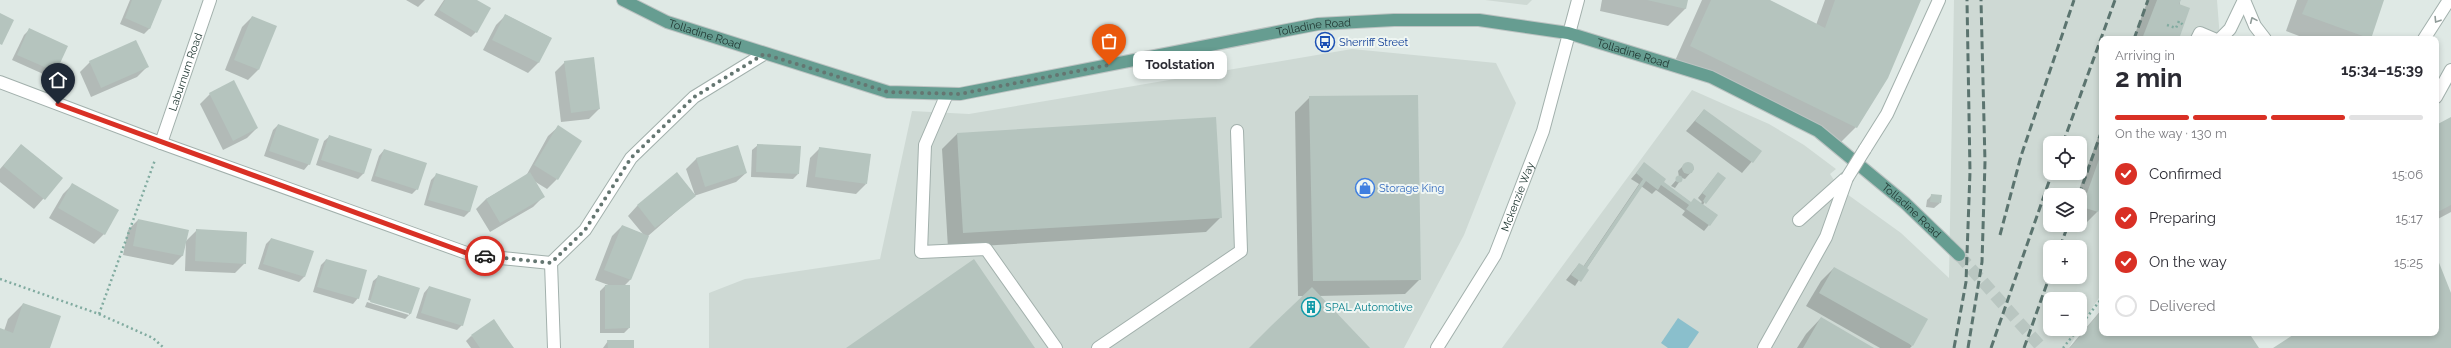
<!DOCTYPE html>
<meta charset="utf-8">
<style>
:root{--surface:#fff;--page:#f2f2f3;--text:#2b2b33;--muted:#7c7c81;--line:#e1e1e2;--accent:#d93025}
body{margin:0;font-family:Raleway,sans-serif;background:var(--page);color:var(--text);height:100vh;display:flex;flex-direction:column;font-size:15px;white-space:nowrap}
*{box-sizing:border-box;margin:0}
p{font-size:13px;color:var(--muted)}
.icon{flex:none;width:22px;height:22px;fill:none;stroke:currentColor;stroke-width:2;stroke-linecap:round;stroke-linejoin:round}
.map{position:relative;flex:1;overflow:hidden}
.drawer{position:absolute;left:2099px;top:36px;width:340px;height:300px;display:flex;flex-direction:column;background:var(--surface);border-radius:8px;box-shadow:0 2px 6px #0003}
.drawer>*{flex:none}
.tools{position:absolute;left:2043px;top:136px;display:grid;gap:8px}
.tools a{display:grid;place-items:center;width:44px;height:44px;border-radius:8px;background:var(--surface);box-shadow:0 2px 6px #0003;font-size:20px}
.pin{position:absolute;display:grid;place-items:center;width:34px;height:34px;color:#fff;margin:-41px -17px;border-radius:50% 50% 50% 0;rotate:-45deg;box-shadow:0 0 4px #0007}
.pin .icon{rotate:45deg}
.courier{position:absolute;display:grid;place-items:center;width:40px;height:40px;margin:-20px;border:3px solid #d93025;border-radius:50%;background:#fff;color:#222;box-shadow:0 1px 5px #0007}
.bubble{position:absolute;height:28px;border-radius:8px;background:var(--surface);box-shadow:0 2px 6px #0003;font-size:13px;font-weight:700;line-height:28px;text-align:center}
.summary em{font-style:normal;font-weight:700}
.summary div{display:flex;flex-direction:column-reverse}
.summary{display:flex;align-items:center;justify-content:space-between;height:68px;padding:0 16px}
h1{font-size:26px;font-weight:700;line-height:30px}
.bar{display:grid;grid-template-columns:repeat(4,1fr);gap:6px 4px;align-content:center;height:48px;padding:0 16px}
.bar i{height:5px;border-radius:3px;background:var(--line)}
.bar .active{background:var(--accent)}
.bar p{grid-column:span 4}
ol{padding:0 16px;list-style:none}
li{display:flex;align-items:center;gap:12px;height:44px}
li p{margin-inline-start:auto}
li .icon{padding:4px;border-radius:50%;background:var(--accent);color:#fff;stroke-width:4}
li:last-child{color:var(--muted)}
li i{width:22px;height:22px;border:2px solid var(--line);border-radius:50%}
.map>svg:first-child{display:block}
.built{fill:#ced9d4;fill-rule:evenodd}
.water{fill:#8abfcc}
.shadow{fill:#0003}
.building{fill:#b5c4be}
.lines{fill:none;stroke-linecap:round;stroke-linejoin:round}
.major-tunnel{stroke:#b9c6c1;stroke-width:12;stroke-dasharray:12 6;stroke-linecap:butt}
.minor-casing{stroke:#a2b0ac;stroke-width:14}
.major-casing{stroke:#bcc3c2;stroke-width:14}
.path{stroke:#81aba0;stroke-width:2.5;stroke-dasharray:2 3;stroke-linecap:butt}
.minor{stroke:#fff;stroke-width:12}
.major{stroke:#669d91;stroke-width:12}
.rail{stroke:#5b746f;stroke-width:3;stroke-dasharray:8 4;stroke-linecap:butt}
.minor-bridge-casing{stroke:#a2b0ac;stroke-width:14;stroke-linecap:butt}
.minor-bridge{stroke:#fff;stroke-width:12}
.oneway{stroke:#909c99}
.done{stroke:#647671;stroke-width:4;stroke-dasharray:0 7.2}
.route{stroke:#d93025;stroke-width:5}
.labels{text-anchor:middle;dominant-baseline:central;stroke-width:4;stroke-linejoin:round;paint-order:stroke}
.street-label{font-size:11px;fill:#213833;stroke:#eff6f3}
.transit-label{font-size:11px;fill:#164399;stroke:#eff6f3;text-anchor:start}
.shop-label{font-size:11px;fill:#366cbe;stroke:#eff6f3;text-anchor:start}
.culture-label{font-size:11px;fill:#0d838f;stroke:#eff6f3;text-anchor:start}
</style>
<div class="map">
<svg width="2451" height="348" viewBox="0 0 2451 348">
<rect width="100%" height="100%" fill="#dfe9e5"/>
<g class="built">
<path d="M1485,0h47l-5,5z"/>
<path d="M1954,0h263l3,39h-118v254l-22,34v-28h-30v30h29l-10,19h-567l190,-258 77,34 35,21 32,24 -6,5 10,15 61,44 48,45zM2050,143h30v30h-30zM2050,195h30v30h-30zM2050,247h30v30h-30z"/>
<path d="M1352,49l144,14 20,40 -52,132 -60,113h-695v-55l36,-14 135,-20 32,-148 57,3z"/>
</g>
<path class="water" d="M1678,318l21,14 -11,16h-20l-7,-5z"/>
<g class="shadow">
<path d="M130,0h31l-11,28 -6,6 -24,-10z"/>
<path d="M406,0h19l-7,7z"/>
<path d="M444,0h31l1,32 -5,5 -37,-22z"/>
<path d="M1602,0h85l-2,9 -17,17 -68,-15z"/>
<path d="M1702,0h66l48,25 9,-25h95l-64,127 -17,17 -165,-81z"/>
<path d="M2148,0h32l-3,39h-44z"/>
<path d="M2297,0h86l-13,39h-63l-21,-8z"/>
<path d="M506,15l45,23 -13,25 -10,10 -45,-23 13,-25z"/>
<path d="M252,17l6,53 -10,10 -23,-10 17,-43z"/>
<path d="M29,30l37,16 -11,26 -5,5 -38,-17 12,-25z"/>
<path d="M90,62l57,5 -10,10 -46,20 -11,-25z"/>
<path d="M565,62l34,47 -10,10 -28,3 -6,-50z"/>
<path d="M210,94l47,34 -10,10 -24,12 -23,-46z"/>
<path d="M1310,97l110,182 -15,15 -86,2 50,52h-119l55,-52h-7l-3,-184z"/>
<path d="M1704,110l56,42 -18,21 -56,-42z"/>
<path d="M2451,118v94l-15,8v-94z"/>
<path d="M278,125l31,39 -5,6 -40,-14 9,-26z"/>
<path d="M2102,126v74l-5,12 -15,15 -6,-2h4v-30h-3z"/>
<path d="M558,127l-1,52 -10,10 -13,-8 9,16 -10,10 -43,25 -14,-23 10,-10 40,-23 22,-40z"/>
<path d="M957,134l264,83 -15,15 -258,16 -6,-99z"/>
<path d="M330,136l41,14 -8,24 -5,5 -42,-14 8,-24z"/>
<path d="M21,145l41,33 -28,31 -34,-27v-13z"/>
<path d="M758,145l40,29 -5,5 -42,-2 1,-27z"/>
<path d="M737,146l9,27 -10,9 -42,14 -46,40 -18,44 -6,6h5v42l-5,5h-24v-42l5,-5h6l-16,-6 17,-44 10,-10 21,8 -15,-18 9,-10 40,-32 18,21 -9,-26 10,-10z"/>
<path d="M820,148l46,36 -10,10 -50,-7 4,-29z"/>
<path d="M384,150l33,39 -5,5 -41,-13 8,-25z"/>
<path d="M1686,163l6,1 2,5 -9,10 -3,-1 -7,10 -4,-2 8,-9 -1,-6z"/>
<path d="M1644,164l19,18 28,21h10l1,-1 -4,-4 20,-25 -15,32 14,10 -13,16 -22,-16 3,-4 -29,-21 -4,4 -11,-8 -66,100 -9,-6 13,-16 4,3 56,-83 -8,-5z"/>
<path d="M436,175l41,12 -8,25 -5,5 -40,-12 7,-25z"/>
<path d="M73,184l31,50 -10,10 -45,-26 14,-24z"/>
<path d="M1932,195l8,8 -6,5 -8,-1 1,-7z"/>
<path d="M138,220l45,35 -10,10 -50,-10 5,-25z"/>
<path d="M197,230l48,33 -10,10 -50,-2 1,-30z"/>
<path d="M271,239l41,13 -8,25 -5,5 -41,-13 8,-25z"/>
<path d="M326,260l32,38 -5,6 -40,-12 8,-27z"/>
<path d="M1834,268l78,78 -2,2h-30l-74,-42 15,-25z"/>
<path d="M379,276l39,12 -8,26 -5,5 -40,-12 2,-5 42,13v-2l-41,-13 5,-19z"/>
<path d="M429,287l33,38 -5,5 -41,-12 8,-25z"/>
<path d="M23,304l26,44h-49v-19l4,2 4,-12z"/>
<path d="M2102,309v24h146l9,15h-188z"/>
<path d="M1821,318l51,30h-75l9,-14z"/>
<path d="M471,336l41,12h-41l-5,-7z"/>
<path d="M608,341l25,7h-30z"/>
</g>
<g class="building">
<path d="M132,0h30l-12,29 -25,-11z"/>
<path d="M445,0h32l14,8 -14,25 -38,-23z"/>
<path d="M1647,0h41l-2,9z"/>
<path d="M1711,0h59l55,28 10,-28h86l-33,78 -31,50 -167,-82z"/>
<path d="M2157,0h24l-2,4 11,4 -11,31h-37z"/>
<path d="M2308,0h76l-13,39 -69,-25z"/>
<path d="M0,13l14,7 -12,25 -2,-1z"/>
<path d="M505,14l47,24 -13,25 -47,-23z"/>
<path d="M252,16l25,10 -18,44 -25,-10z"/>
<path d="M29,28l39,18 -12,26 -39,-17z"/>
<path d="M136,40l13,27 -48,21 -12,-27z"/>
<path d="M594,57l6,52 -29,4 -7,-52z"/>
<path d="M234,80l24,48 -25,13 -24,-48z"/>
<path d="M1418,95l3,185 -108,1 -4,-185z"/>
<path d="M1704,109l58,42 -9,12 -58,-42z"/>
<path d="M1216,117l6,101 -259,15 -6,-100z"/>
<path d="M2451,117v88l-15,8v-88z"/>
<path d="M278,124l41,15 -9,26 -41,-14z"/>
<path d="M558,125l24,16 -24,39 -24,-15z"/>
<path d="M329,135l43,14 -8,25 -43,-14z"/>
<path d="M21,144l42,34 -18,22 -42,-34z"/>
<path d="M757,144l44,2 -2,28 -43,-2z"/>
<path d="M738,145l9,28 -42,14 -9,-29z"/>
<path d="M819,147l52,7 -4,30 -52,-7z"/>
<path d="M384,149l43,14 -9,27 -43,-14z"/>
<path d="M2102,151v52l-4,9 -16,-5z"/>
<circle cx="1688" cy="168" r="6"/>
<path d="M1644,162l22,17 -2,3 27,20 3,-4 24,17 -8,11 -24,-17 3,-4 -28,-20 -3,5 -12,-9 -59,87 2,2 -8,12 -10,-7 8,-12 5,3 59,-87 -7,-6z"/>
<path d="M530,172l15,25 -45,26 -14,-24z"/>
<path d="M677,172l19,24 -41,32 -18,-23z"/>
<path d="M1718,172l8,6 -20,26 -3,-3 3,-5 -4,-3z"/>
<path d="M436,173l42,13 -8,26 -42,-12z"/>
<circle cx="1679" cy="179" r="3.5"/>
<path d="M72,183l47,27 -14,25 -47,-27z"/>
<path d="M1931,194l11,1 -1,8 -11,-1z"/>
<path d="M138,219l51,11 -6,26 -50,-10z"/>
<path d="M622,225l27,11 -18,44 -27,-10z"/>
<path d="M196,229l51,3 -1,32 -51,-3z"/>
<path d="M271,238l43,13 -9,26 -42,-13z"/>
<path d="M2436,255l15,38v55h-178l23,-15h140z"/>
<path d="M326,259l41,11 -8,29 -42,-12z"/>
<path d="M974,259l61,89h-189z"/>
<path d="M1834,267l94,52 -15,27 -94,-53z"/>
<path d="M378,275l42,13 -9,26 -41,-12z"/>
<path d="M605,285h25v43l-25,1z"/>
<path d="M429,286l42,13 -8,27 -42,-13z"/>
<path d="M1312,287l58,61h-121l22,-22z"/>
<path d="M23,303l38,13 -11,32h-50v-20l13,5z"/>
<path d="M2102,310v23h147l10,15h-189z"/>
<path d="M1821,317l53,31h-71z"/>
<path d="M494,319l12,18 8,11h-34l-9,-13z"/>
<path d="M607,340h27v8h-26z"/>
</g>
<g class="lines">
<path class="major-tunnel" d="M1959,255l83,93"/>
<g class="minor-casing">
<g id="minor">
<path d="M2244,0l11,26 10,13"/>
<path d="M2197,39l3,-6 14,6"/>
<path d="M2220,39l10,-10 14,-29"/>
<path d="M2424,39l25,-39"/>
<path d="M0,82l161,61 311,112 79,8"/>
<path d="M947,94l-22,51 -4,107 65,-3 70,99"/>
<path d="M2436,97l15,-27"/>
<path id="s1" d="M161,143l49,-143"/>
<path d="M1865,149l22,-35 52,-114"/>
<path d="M1799,220l47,-42"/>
<path d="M554,348l-3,-85 34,-33 46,-72 63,-61 70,-43"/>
<path d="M1098,348l143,-97 -4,-120"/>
<path id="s2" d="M1437,348l58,-93 48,-124 35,-131"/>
<path d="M1764,348l62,-111 21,-59"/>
</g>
</g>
<g class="major-casing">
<g id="major">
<path id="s3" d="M623,0l44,22 221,70 72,2 358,-70 76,-4h85l89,13 143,44 107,54 87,72 54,52"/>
</g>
</g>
<g class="path">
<path d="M2167,25l9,3 3,-7 4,4"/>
<path d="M0,279l99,35 56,-154"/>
<path d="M99,314l54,24 11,10"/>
<path d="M2080,326l22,-28"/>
<path d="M2063,348l15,-19"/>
</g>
<use href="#minor" class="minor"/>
<use href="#major" class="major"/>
<g class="rail">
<path d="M2134,39l14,-39"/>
<path d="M2063,143l52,-143"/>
<path d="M2079,195l23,-65"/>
<path d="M2000,235l21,-79 53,-156"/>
<path d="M2060,247l8,-22"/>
<path d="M1954,348l12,-66 4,-110 -3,-172"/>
<path d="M1968,348l14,-86 3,-100 -4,-162"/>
<path d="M1991,348l61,-175"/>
<path d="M2024,348l26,-73"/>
</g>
<g class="minor-bridge-casing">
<path id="minor-bridge" d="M1847,178l18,-29"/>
</g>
<use href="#minor-bridge" class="minor-bridge"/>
</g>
<defs><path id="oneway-chevron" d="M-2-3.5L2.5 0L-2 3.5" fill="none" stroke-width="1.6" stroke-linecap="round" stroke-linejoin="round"/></defs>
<g class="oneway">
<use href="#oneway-chevron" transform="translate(2253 20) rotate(-114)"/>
<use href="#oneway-chevron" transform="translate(2437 20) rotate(122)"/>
</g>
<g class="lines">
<path class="done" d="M485,256l66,7 34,-33 46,-72 63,-61 70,-43 124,38 72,2 149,-29"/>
<path class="route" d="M58,104l414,151 13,1"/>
</g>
<defs>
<g id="bus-ring" transform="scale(1)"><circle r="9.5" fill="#eff6f3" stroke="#1a4fb4" stroke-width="1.5"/><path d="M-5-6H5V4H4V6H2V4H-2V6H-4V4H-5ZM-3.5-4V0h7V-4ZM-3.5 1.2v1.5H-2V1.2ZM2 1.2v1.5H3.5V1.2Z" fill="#1a4fb4"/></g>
<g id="shop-ring" transform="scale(1)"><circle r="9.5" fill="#eff6f3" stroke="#3f7fe0" stroke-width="1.5"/><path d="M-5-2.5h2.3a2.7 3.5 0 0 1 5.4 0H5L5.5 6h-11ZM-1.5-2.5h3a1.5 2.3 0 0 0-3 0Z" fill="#3f7fe0"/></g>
<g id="building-ring" transform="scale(1)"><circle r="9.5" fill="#eff6f3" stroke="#0f9aa8" stroke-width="1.5"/><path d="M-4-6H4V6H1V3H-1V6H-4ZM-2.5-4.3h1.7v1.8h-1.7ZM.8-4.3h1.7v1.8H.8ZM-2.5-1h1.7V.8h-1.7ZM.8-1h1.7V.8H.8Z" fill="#0f9aa8"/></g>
</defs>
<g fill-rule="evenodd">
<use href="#bus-ring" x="1325" y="42"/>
<use href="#shop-ring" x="1365" y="188"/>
<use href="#building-ring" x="1311" y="307"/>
</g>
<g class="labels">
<g class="street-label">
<text stroke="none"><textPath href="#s3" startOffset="713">Tolladine Road</textPath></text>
<text stroke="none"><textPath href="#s3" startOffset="89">Tolladine Road</textPath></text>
<text stroke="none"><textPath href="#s3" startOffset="1037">Tolladine Road</textPath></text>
<text stroke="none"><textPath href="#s1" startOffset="75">Laburnum Road</textPath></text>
<text stroke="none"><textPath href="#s2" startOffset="172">Mckenzie Way</textPath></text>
<text stroke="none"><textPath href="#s3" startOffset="1361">Tolladine Road</textPath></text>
</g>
<g class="transit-label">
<text x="1339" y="42">Sherriff Street</text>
</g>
<g class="shop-label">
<text x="1379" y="188">Storage King</text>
</g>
<g class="culture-label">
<text x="1325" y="307">SPAL Automotive</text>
</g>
</g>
</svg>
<div class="tools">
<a><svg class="icon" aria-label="locate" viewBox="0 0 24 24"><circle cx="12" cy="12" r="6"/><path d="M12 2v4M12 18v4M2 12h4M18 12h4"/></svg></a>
<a><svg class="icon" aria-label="layers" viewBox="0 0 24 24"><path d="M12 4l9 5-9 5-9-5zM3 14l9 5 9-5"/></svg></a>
<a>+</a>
<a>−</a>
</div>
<div class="pin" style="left:1109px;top:65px;background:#ea580c"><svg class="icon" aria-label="bag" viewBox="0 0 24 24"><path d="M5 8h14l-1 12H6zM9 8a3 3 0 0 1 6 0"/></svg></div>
<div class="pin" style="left:58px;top:104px;background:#1f2937"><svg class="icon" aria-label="home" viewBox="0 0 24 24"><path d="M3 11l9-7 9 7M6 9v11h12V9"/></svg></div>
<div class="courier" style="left:485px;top:256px"><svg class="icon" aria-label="car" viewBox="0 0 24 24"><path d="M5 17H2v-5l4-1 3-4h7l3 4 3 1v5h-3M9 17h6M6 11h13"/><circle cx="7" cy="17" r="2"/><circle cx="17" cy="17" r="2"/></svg></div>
<div class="bubble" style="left:1133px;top:51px;width:94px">Toolstation</div>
<section class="drawer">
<div class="summary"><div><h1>2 min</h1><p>Arriving in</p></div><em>15:34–15:39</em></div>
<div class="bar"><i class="active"></i><i class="active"></i><i class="active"></i><i></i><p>On the way · 130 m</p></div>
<ol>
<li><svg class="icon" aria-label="check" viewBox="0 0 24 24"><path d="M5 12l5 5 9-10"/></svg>Confirmed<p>15:06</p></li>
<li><svg class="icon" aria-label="check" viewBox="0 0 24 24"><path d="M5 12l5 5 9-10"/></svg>Preparing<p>15:17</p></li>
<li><svg class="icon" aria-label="check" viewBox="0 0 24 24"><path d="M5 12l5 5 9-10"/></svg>On the way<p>15:25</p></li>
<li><i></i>Delivered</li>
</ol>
</section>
</div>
